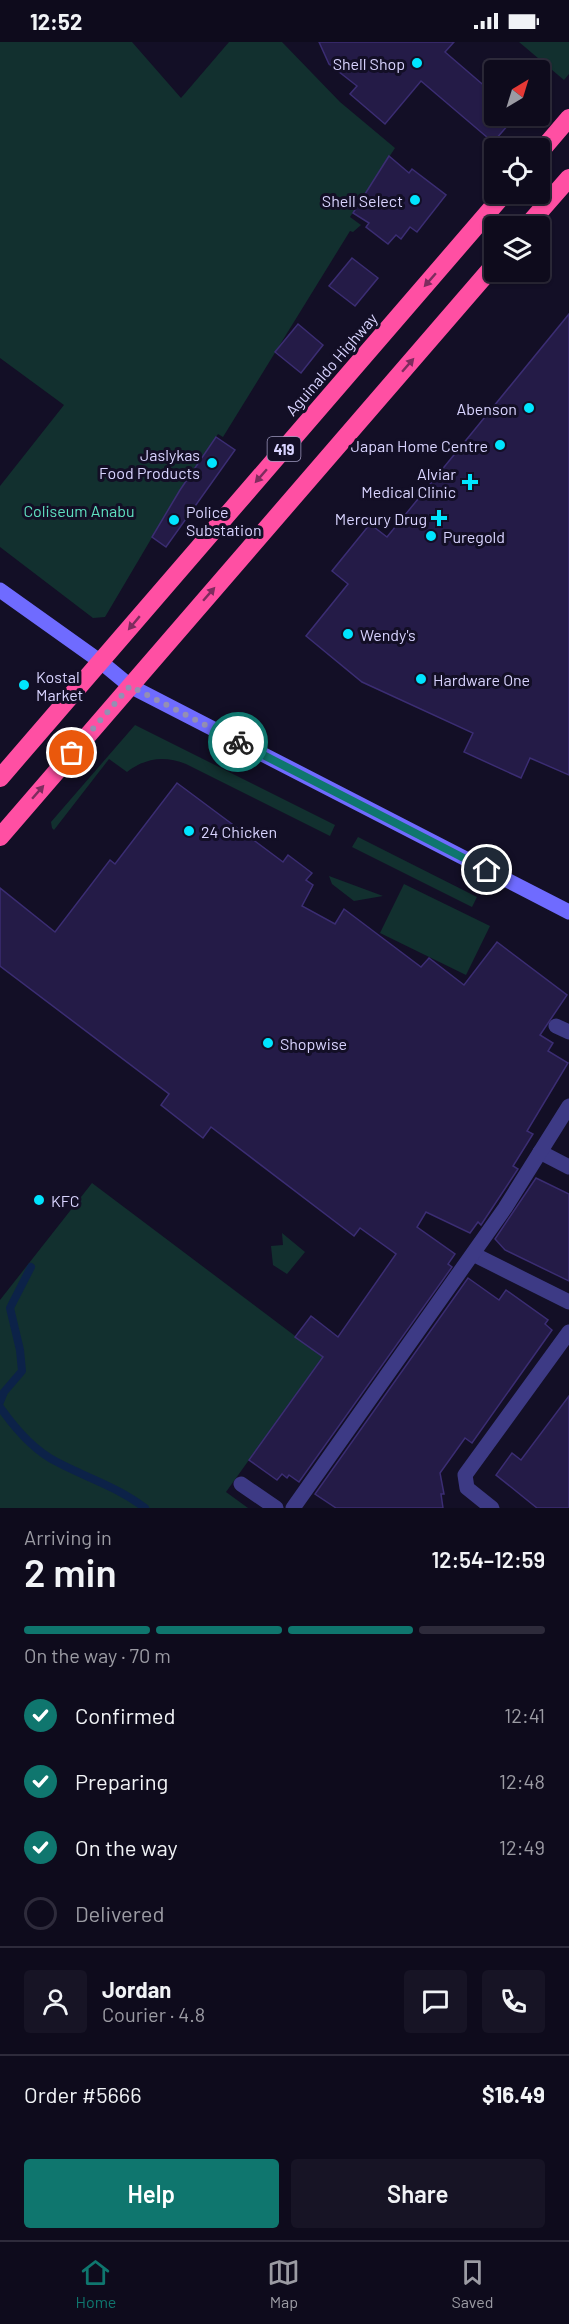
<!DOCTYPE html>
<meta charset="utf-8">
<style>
:root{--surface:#0e0b1c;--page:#171425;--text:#f1f3f6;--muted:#9b9ba3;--line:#2e2b3b;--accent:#0f766e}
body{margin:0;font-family:Barlow,sans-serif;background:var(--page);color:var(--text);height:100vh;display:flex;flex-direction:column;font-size:22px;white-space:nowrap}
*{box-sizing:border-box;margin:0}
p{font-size:20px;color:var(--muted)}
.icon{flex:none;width:33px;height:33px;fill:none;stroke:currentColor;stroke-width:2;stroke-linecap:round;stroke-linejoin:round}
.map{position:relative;height:1466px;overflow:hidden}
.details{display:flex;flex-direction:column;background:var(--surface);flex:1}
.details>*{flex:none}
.needle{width:39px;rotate:38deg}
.tools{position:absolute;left:484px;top:18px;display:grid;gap:12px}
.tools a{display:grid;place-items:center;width:66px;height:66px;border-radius:6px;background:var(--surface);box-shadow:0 2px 4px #0004,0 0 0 2px var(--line);font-size:30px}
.pin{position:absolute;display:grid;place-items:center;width:51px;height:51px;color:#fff;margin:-26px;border:3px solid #fff;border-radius:50%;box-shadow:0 2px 6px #0007}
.courier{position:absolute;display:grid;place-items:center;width:60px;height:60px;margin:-30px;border:4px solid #0f766e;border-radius:50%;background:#fff;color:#222;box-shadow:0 2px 8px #0007}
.summary em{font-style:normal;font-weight:600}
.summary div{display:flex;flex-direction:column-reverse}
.summary{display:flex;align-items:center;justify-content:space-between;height:102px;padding:0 24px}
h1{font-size:39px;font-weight:600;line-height:45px}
.bar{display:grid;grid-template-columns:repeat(4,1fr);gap:9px 6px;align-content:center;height:72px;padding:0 24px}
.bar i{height:8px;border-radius:4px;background:var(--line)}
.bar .selected{background:var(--accent)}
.bar p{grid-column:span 4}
.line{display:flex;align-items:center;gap:15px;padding:0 24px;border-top:2px solid var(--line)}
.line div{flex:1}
.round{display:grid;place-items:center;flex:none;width:63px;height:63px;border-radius:6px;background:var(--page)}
ol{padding:0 24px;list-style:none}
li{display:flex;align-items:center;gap:18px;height:66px}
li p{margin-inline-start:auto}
li .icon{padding:6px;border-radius:50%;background:var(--accent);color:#fff;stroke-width:4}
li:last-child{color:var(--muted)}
li i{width:33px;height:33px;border:3px solid var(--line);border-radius:50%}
.button{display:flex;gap:12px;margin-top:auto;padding:12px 24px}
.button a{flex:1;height:69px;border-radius:6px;background:var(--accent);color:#fff;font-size:24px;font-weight:600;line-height:69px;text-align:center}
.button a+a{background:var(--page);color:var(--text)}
.status{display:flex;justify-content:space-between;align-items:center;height:42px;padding:0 30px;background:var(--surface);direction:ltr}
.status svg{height:16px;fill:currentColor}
.menu{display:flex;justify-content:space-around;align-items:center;height:84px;border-top:2px solid var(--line);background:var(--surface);font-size:16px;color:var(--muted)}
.menu a{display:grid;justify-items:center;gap:3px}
.menu .selected{color:var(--accent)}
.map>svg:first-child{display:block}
.green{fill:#12302f}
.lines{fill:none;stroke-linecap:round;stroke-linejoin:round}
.stream{stroke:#0c2248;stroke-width:8}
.building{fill:#241b47;stroke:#3b2d73;stroke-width:1.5}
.street{stroke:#3d3a85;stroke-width:15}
.secondary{stroke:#6f6bff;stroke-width:15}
.highway{stroke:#ff4fa3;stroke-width:18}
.oneway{fill:#7d2c5e}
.done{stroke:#948fb3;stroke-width:6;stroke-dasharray:0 10.8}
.route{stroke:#0f766e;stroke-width:8}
.poi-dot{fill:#00e5ff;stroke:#130f26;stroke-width:2}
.labels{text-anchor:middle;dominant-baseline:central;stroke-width:6;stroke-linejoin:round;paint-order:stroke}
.shield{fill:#130f26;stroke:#9e99be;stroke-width:1.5}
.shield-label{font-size:15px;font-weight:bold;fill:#d9d4ff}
.poi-label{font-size:16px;fill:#d9d4ff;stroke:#130f26;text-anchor:start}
.street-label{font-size:16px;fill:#d9d4ff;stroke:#130f26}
.park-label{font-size:16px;fill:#5fe0c0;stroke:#130f26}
</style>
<div class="status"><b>12:52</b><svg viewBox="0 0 49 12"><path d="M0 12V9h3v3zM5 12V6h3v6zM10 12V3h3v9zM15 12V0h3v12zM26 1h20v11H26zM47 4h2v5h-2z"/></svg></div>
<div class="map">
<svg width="569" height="1466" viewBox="0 0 569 1466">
<rect width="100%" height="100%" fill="#130f26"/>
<g class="green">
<path d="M0,0h132l49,56 48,-56h53l58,60 55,46 -45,69 11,8 -8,7 -3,-1 -127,206 -5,-3 -38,56 -75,127 -12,1 -93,-71v-61l64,-81 -64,-47z"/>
<path d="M519,0h50v32l-5,6z"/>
<path d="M135,683l200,100 -5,11 -144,-72c-22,-9 -41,-6 -59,8l-18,-13 -55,71 -2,-2 -1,-6z"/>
<path d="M358,795l119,60 -5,10 -120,-60z"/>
<path d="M329,834l54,20 -29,5 -22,-17z"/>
<path d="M404,842l86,42 -24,49 -86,-42z"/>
<path d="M92,1141l231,174 -97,135 22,16h-248v-208z"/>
<path d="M282,1191l23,19 -18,22 -14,-9 -2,-19 12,-1z"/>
</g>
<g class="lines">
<g class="stream">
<path d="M0,1360l4,-10 18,-21 -2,-21 -10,-42 21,-41"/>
<path d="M0,1365c14,20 35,44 57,55 30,16 61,25 88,46"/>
</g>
</g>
<g class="building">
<path d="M319,0h135l-9,10 50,43v21h21l-21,24v4l-74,-63 -36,43 -35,-30 7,-8 -28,-22z"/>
<path d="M389,114l20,17 3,-4 34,26 -29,37 -7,-5 -9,12 -5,-4 -8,9 -22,-17 3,-4 -16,-10z"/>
<path d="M352,216l26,20 -23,28 -26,-20z"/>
<path d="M569,272v461l-39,-17 -9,20 -57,-26 9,-19 -111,-51 -56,-46 42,-52 -16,-13 38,-47 17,13z"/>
<path d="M298,282l25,21 -22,28 -26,-21z"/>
<path d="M216,395l19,13 -69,97 -14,-10 28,-47z"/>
<path d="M177,741l106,79 5,-7 24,18 -6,7 7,5 -11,21 33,18 9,-15 77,58 8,-9 35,27 33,-43 70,53 -27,40 13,8 -5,8 20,12 -41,68 6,3 -20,32 5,3 -37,56 -3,-3 -8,11 -44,-21 -9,15 38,27 -7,10 4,3 -153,215 -10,-7 -2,3 -5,-4 -5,6 -28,-20 74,-103 -28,-20 16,-21 27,21 58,-83 -36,-26 -6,8 -143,-109 -8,11 -42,-33 8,-11 -169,-128v-78l55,44 55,-72 5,4z"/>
<path d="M536,1136l33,16v87l-64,-31 -10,-11z"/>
<path d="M468,1236l31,22 7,-10 42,30 -3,4 7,6 -80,113 -7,-5 -25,35 4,21h-3l2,14h-107l-21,-14z"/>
<path d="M569,1354v112h-32l-41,-33 16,-22 9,7z"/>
</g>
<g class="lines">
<g class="street">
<path d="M556,984l13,6"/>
<path d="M540,1110l29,15"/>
<path d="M473,1212l96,48"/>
<path d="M241,1442l35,24"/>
<path d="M293,1466l212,-300 64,-102"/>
<path d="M492,1466l-25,-20 -2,-13 104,-143"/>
</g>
<path class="secondary" d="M0,548l101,72 29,24 439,226"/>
<g class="highway">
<path d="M540,110l29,-34"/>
<path d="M527,184l42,-48"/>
<path d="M0,736l504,-584"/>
<path d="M0,795l495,-573"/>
</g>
</g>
<defs><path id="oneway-solid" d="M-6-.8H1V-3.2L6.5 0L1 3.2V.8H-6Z" transform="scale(1.5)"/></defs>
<g class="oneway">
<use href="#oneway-solid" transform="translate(430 238) rotate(131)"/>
<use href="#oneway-solid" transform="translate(408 323) rotate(-49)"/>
<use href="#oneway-solid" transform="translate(261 434) rotate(131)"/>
<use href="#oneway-solid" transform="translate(209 552) rotate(-49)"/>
<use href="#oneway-solid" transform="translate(134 581) rotate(130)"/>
<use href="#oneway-solid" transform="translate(38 750) rotate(-49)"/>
</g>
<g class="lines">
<path class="done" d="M72,711l58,-67 108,56"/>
<path class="route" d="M238,700l249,128"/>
</g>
<g class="poi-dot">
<circle cx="417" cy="21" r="6"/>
<circle cx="415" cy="158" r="6"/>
<circle cx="529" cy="366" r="6"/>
<circle cx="500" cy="403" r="6"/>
<circle cx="212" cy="421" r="6"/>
<path d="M467 431h6v6h6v6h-6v6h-6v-6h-6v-6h6z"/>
<path d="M436 467h6v6h6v6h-6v6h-6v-6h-6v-6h6z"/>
<circle cx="174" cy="478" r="6"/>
<circle cx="431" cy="494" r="6"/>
<circle cx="348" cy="592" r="6"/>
<circle cx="421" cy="637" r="6"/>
<circle cx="24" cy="643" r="6"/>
<circle cx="189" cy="789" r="6"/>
<circle cx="268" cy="1001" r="6"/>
<circle cx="39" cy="1158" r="6"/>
</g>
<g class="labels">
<rect class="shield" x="267.5" y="395" width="33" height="24" rx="4.5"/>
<g class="shield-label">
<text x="284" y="407">419</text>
</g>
<g class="poi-label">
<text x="405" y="21" text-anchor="end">Shell Shop</text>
<text x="403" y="158" text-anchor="end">Shell Select</text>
<text x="517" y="366" text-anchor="end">Abenson</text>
<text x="488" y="403" text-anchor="end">Japan Home Centre</text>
<text x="200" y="412" text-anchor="end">Jaslykas<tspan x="200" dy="18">Food Products</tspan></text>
<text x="456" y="431" text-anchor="end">Alviar<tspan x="456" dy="18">Medical Clinic</tspan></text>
<text x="186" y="469">Police<tspan x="186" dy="18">Substation</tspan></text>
<text x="427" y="476" text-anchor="end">Mercury Drug</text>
<text x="443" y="494">Puregold</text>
<text x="360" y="592">Wendy's</text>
<text x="36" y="634">Kostal<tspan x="36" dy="18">Market</tspan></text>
<text x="433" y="637">Hardware One</text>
<text x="201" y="789">24 Chicken</text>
<text x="280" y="1001">Shopwise</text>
<text x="51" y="1158">KFC</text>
</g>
<g class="street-label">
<text transform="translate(331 322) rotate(-49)">Aguinaldo Highway</text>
</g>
<g class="park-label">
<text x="79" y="468">Coliseum Anabu</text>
</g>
</g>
</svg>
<div class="tools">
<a><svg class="needle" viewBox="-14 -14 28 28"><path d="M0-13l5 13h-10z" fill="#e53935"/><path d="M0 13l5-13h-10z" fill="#9b9ba3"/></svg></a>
<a><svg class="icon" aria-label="locate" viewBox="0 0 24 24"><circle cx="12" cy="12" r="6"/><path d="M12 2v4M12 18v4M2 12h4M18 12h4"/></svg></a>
<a><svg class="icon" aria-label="layers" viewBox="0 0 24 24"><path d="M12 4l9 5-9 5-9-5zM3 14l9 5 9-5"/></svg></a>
</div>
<div class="pin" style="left:72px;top:711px;background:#ea580c"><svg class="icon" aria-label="bag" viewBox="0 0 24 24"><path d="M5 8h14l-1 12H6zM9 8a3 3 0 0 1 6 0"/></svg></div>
<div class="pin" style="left:487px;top:828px;background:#1f2937"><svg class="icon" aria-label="home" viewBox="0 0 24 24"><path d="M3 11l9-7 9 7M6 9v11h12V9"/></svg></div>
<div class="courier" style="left:238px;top:700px"><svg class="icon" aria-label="bike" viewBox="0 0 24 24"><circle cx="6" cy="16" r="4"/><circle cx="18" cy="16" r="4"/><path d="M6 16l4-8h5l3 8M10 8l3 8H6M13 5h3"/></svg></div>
</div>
<section class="details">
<div class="summary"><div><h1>2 min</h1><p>Arriving in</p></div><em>12:54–12:59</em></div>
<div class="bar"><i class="selected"></i><i class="selected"></i><i class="selected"></i><i></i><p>On the way · 70 m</p></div>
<ol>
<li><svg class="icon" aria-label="check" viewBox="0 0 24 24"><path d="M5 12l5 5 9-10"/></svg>Confirmed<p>12:41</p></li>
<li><svg class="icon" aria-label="check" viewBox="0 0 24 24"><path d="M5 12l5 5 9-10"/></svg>Preparing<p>12:48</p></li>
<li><svg class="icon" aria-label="check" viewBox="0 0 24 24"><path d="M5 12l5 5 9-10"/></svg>On the way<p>12:49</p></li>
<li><i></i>Delivered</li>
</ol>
<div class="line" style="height:108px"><a class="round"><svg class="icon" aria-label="person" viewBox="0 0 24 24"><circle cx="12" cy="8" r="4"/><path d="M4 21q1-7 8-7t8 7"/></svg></a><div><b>Jordan</b><p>Courier · 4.8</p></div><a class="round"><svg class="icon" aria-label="chat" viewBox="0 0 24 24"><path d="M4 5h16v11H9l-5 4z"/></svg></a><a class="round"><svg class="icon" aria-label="phone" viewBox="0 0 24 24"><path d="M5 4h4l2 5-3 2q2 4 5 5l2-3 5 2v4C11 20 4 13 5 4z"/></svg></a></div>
<div class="line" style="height:78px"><div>Order #5666</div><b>$16.49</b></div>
<div class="button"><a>Help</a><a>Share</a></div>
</section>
<nav class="menu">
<a class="selected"><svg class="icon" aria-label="home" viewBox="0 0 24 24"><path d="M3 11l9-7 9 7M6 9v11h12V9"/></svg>Home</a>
<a><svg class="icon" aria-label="map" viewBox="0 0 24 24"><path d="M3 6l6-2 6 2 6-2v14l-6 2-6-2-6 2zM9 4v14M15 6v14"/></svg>Map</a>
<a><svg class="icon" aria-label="saved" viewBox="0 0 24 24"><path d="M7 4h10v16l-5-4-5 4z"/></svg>Saved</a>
</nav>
